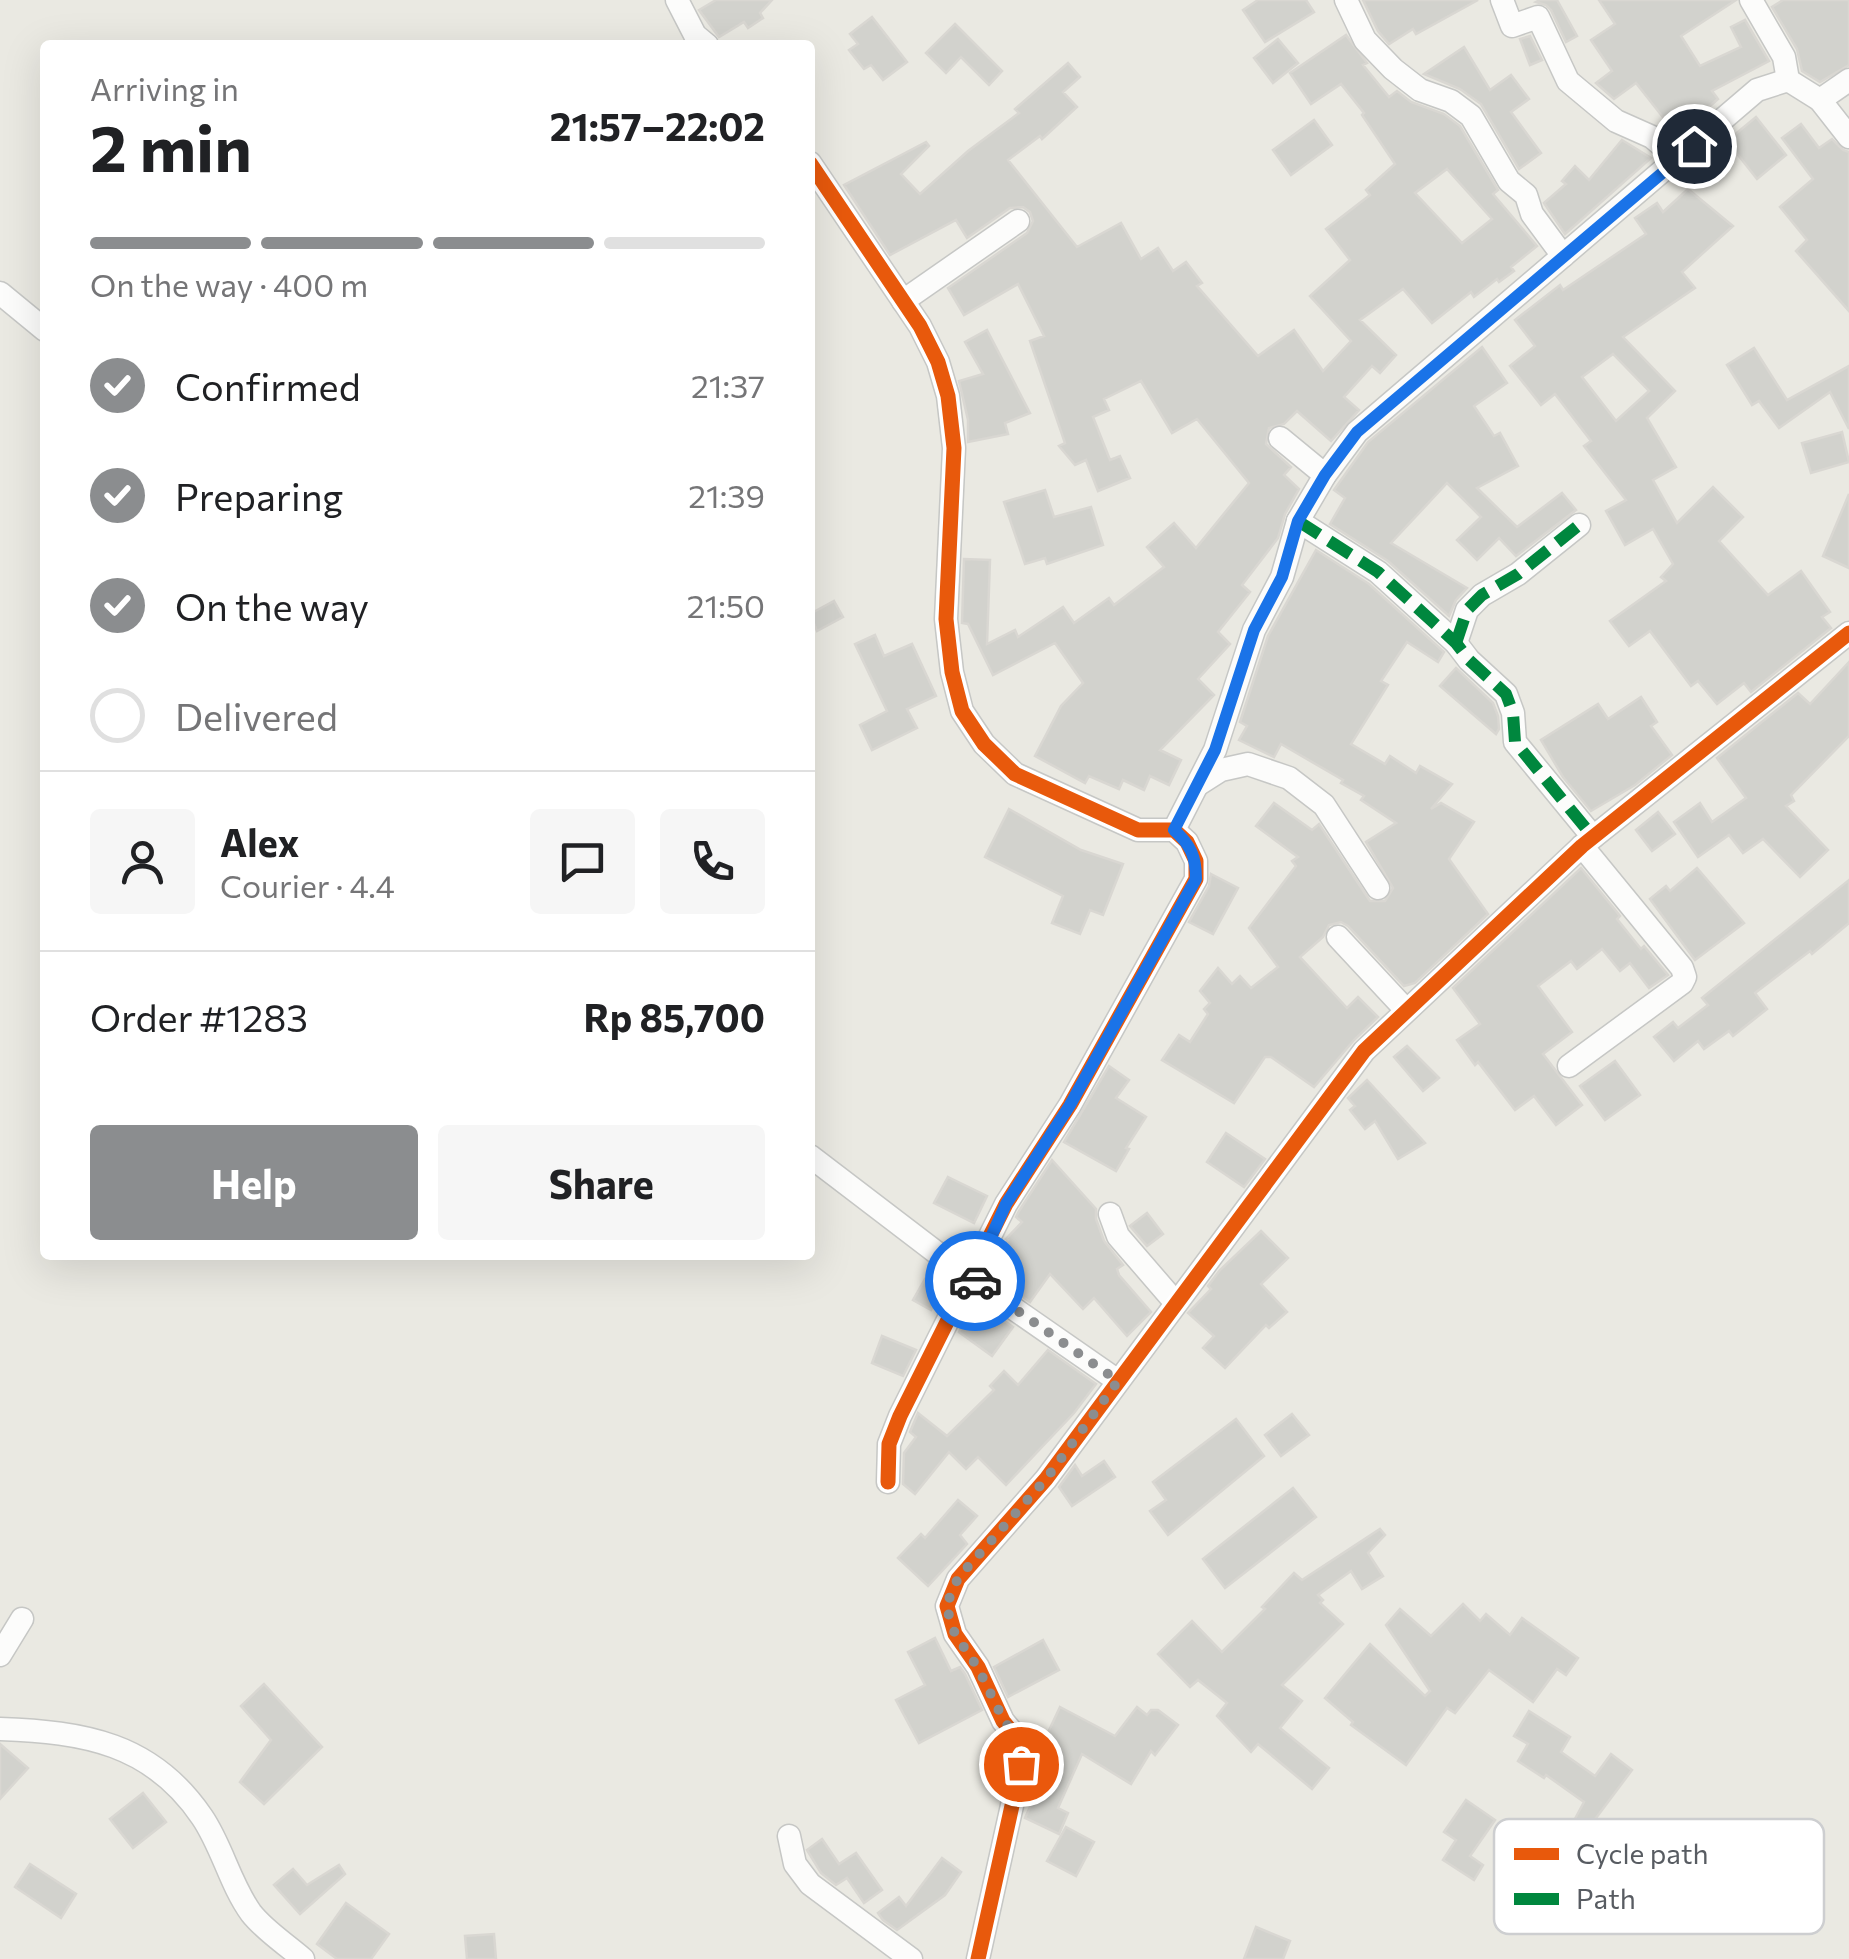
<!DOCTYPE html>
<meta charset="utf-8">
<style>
:root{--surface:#fff;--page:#f6f6f6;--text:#202124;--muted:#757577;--line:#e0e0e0;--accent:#8b8d8f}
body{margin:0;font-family:Commissioner,sans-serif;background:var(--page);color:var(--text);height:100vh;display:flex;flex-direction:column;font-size:38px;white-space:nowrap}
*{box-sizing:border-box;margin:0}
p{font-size:32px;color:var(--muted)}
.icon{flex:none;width:55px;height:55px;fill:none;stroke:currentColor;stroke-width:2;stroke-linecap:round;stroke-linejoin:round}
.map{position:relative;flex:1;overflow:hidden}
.panel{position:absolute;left:40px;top:40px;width:775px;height:1220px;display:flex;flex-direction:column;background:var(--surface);border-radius:10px;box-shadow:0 10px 40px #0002}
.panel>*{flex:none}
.pin{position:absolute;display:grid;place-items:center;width:85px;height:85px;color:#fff;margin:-42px;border:5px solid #fff;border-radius:50%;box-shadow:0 2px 10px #0007}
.courier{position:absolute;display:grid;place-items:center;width:100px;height:100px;margin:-50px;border:8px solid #1a73e8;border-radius:50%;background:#fff;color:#222;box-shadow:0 2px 12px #0007}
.overview em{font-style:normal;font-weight:700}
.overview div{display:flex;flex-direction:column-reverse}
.overview{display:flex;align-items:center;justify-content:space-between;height:170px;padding:0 50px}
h1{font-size:65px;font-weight:700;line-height:75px}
.bar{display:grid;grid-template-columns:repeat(4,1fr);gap:15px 10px;align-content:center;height:120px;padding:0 50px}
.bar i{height:12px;border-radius:8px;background:var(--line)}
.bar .on{background:var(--accent)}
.bar p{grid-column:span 4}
.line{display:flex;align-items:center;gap:25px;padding:0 50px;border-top:2px solid var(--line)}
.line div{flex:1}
.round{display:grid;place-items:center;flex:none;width:105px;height:105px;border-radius:10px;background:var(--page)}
ol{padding:0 50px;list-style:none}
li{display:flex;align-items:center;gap:30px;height:110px}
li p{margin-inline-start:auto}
li .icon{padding:10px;border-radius:50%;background:var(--accent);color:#fff;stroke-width:4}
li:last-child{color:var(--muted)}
li i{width:55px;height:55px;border:5px solid var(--line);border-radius:50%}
.primary-button{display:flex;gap:20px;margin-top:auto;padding:20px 50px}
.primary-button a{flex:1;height:115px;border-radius:10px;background:var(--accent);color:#fff;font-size:40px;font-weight:700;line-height:115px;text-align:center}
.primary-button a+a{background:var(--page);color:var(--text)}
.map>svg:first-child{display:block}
.building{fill:#d2d2cd;stroke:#d9d7d2;stroke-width:2.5;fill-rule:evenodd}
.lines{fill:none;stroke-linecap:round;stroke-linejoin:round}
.minor-casing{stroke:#c6c7c5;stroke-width:25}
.minor{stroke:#fcfcfb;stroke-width:22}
.quiet{stroke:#00873e;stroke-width:12;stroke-dasharray:25 12;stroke-linecap:butt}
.cycleway-casing{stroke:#fff;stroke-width:21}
.cycleway{stroke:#e8590c;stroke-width:15}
.done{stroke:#8b8d8f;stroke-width:10;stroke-dasharray:0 18}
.route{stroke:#1a73e8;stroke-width:12}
.key{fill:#fff;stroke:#cdced0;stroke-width:2.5}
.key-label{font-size:28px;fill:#585c62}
</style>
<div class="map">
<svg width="1849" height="1959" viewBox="0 0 1849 1959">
<rect width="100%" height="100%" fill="#eae9e2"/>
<g class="building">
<path d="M716,0h56l-12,13 3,5 -15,10 -4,-6 -25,15 -20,-27z"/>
<path d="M1258,0h48l8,12 -49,30 -22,-32z"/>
<path d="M1363,0h115l-62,34 -3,-5 -24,15 -11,-13z"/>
<path d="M1540,0h17l20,36 -11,6 -15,-32 -5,-5 -10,-3z"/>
<path d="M1599,0h137l-55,36 19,30 41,-19 -10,-20 14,-7 24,41 -57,30 6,8 -41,36 -41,-52 -22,16 -18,-16 16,-12 -21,-31 24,-16z"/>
<path d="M1783,0h66v65l-29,17 -18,-11 -5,-22 -25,-42z"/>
<path d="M872,17l35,45 -24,18 -12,-15 -7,4 -15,-19 9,-6 -8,-10z"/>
<path d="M955,24l47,47 -13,14 -28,-28 -15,16 -20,-20z"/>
<path d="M1346,35l21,28 -4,2 26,32 8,-6 14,11 33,12 16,12 38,64 -5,4 44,52 -26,21 3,4 -15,11 -2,-3 -23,18 -3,-5 -39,31 -29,-34 -43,31 36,35 -16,18 -8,-7 -28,31 15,13 -28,31 -34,-30 -13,13 -15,4 -3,16 25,23 -7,8 15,14 -14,25 -7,24 -36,47 8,7 -32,40 12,12 -32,35 16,16 -54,55 21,10 -12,25 -19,-9 -6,14 -21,-10 -4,9 -30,-13 -4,7 -50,-27 26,-50 22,-23 -28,-40 -62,32 -25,-51 -6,-1 2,-64 26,1 -3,84 28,-14 3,7 45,-30 11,16 35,-25 5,7 50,-38 -17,-20 27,-24 22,25 53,-65 -52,-64 -25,14 -31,-52 -37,18 5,11 -16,7 17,43 10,-4 10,22 -32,13 -12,-31 -11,5 -16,-19 6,-3 -35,-102 14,-5 -26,-52 -54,31 -16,-27 79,-55 6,-12 -3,-9 -7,-5 -13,1 -43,30 -11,-18 -66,35 -46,-70 82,-43 3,4 -28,28 19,20 48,-43 51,-38 -4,-4 53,-46 12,14 -17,15 14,15 -35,32 -2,-3 -32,24 69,87 44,-24 20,36 17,-11 15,23 13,-9 16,21 -5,3 61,70 36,-26 29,41 28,-30 -41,-45 40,-36 -24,-31 44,-34 -4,-5 29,-26 -33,-49 2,-2 -23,-29 -30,20 -21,-31zM1447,169l45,50 -30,24 -47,-50z"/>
<path d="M1530,36l12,24 -12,5 -10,-26z"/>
<path d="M1278,39l20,24 -25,20 -19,-25z"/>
<path d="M1464,47l26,43 21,-15 18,24 -18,13 30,41 -22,16 -38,-65 -21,-15 -36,-15z"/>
<path d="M1756,117l30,38 -29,24 -30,-38z"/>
<path d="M1314,120l18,25 -41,30 -18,-25z"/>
<path d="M1801,124l18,24 13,-9 11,11 6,2v159l-53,-60 11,-11 -27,-33 33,-28 -31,-41z"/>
<path d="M1622,140l29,18 -86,76 -21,-31 22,-19 -4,-3 13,-15 14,14z"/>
<path d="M1688,189l45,37 -51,46 13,16 -72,49 52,54 -28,27 29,49 -23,13 24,43 36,-36 30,30 -24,24 49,54 33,-24 29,41 -8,5 9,11 -80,64 -7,-9 -27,21 -19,-23 -7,5 -41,-55 -21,15 -19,-25 56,-40 -5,-4 12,-13 -20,-35 -28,16 -19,-34 20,-11 -42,-54 7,-5 -36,-47 -14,11 -31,-39 25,-20 -20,-26 45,-35 3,5 83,-56 -11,-16 22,-15 6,9zM1613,354l36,37 -33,30 -34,-44z"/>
<path d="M987,330l43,83 -25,10 3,11 -40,8v-22l-9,-39 24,-7 -18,-32z"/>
<path d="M1482,347l25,36 -33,23 20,30 6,-3 18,33 -41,22 40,39 45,-34 14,17 -60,46 -17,-18 -22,22 -20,-20 24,-23 -34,-34 -56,60 76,45 -11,12 -7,16 -61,-55 -58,-37 15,-26 -11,-8 34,-48z"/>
<path d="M1754,348l33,52 62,-34v63l-19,-37 -51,36 -20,-27 -7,4 -25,-40z"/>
<path d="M1842,432l7,30 -38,11 -9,-30z"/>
<path d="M1045,490l9,27 37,-10 12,38 -56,19 -2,-6 -20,6 -21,-62z"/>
<path d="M1849,494v74l-26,-12z"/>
<path d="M1316,550l53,34 75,68 -6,10 -31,-20 -26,39 7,4 -37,59 34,20 5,-8 26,17 4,-7 32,18 -21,25 10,-6 33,19 -25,37 39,55 -73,69 -11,3 -56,-60 -7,-4 -12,3 -6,12 -23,20 47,51 11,-11 20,20 -24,23 -40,47 -43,-30h-6l-31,46 -72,-43 17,-25 11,7 18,-28 -4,-5 6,-6 -10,-12 18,-23 14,16 8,-8 11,12 27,-21 -29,-39 47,-62 -4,-5 6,-4 -42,-31 18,-23 38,27 7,-6 51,77h15l8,-13 -27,-46 30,-19 -35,-23 3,-4 -23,-13 2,-3 -62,-36 -7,13 -35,-17 8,-14 -7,-4 28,-86z"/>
<path d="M834,601l9,16 -26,14 -7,-17z"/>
<path d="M875,635l9,21 28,-12 24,52 -29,13 10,19 -45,22 -12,-25 27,-14 -32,-67z"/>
<path d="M1849,662v74l-58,59 3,6 -8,5 42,44 -28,27 -37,-38 -20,14 -14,-18 -31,22 -24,-35 26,-19 12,19 34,-24 -29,-40 81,-65 12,11z"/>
<path d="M1456,668l37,35 5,13 1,13 -3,5 -56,-48z"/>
<path d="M1641,697l16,25 -6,4 21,29 -37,30 -44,26 -28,-34 -22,-37 57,-36 10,15z"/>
<path d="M1009,809l72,41 42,14 -20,51 -13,-5 -10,24 -28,-11 11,-27 -78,-39z"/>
<path d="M1658,812l17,22 -23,17 -16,-21z"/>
<path d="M1581,868l39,48 -3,3 24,30 3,-3 24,29 -19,13 -19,-25 -10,8 -18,-22 -25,20 -6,-8 -33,25 34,46 -29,22 39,51 -26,20 -22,-29 -19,14 -37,-48 -3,3 -18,-25 23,-16 -27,-36z"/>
<path d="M1697,868l47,55 -49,37 -45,-61 16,-13 4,5z"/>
<path d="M1211,874l27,14 -25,46 -24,-12 20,-36z"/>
<path d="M1849,880v43l-37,31 -2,-3 -55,42 12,16 -34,27 -4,-5 -25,18 -6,-8 -24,20 -20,-24 19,-15 5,6 30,-23 -6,-7z"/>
<path d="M1407,1046l32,32 -16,13 -29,-34z"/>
<path d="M1615,1061l25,34 -35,25 -25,-34z"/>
<path d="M1109,1066l20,14 -13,18 30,19 -20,31 3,1 -13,22 -52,-29z"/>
<path d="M1367,1080l58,63 -27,16 -23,-38 -10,8 -15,-19 5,-4 -7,-8z"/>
<path d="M1226,1133l39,26 -21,28 -37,-25z"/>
<path d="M1052,1160l44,49v10l8,22 19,24 -6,4 2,6 32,37 -24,24 -33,-38 -11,11 -33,-35 -20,28 -38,-27 4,-6 -4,-3 16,-26 -2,-1 16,-17 -6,-5 3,-6z"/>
<path d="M948,1177l39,19 -13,27 -40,-20z"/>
<path d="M1147,1213l16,21 -16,12 -17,-20z"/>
<path d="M1261,1231l27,27 -27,26 26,28 -18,16 -3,-3 -41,43 -22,-20 11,-12 -26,-23 23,-24 -3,-3 12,-16z"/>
<path d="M925,1279l16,10 -10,21 -18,-10z"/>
<path d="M975,1300l38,27 -21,29 -33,-24z"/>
<path d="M882,1336l34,14 -13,26 -31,-13z"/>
<path d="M1048,1350l48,34 -22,29 -68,72 -28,-28 -12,12 -17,-17 -34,42 -12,-10 1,-31 12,-16 -6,-5 8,-19 29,23 47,-46 -4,-4 14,-15 14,14z"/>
<path d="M1292,1414l17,21 -28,21 -16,-21z"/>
<path d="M1236,1419l28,37 -96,79 -18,-24 16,-11 -13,-18z"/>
<path d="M1104,1461l11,16 -43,29 -13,-19 16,-22 7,11z"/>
<path d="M1293,1488l23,29 -91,71 -22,-29z"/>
<path d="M958,1500l19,16 -17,19 7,9 -39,42 -30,-28 23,-24 4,4z"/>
<path d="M1380,1529l5,6 -17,18 15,23 -21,13 -11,-18 -33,24 5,5 -3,3 23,21 -61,61 20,16 -22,27 49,40 -17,21 -54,-45 -7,8 -34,-36 10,-13 -29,-23 -8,7 -32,-33 34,-33 30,31 43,-43 -3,-2 32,-34 8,7z"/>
<path d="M1463,1604l17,17 6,-7 24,21 12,-17 56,40 -12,17 -9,-6 -24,33 -44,-32 -34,43 -8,-5 -41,57 -55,-40 2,-3 -28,-24 45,-54 55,52 5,-5 -44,-66 14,-16 31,27z"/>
<path d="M935,1638l16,33 9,-4 5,7 17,36 -63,33 -23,-43 29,-15 -17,-33z"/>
<path d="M1043,1640l16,30 -51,27 -14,-30z"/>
<path d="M264,1684l58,63 -58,57 -24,-22 31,-42 -30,-34z"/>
<path d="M1060,1707l55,29 22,-29 10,8 4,-5h7l20,15 -23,30 -4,-4 -20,33 -49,-30 -24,54 10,5 -9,21 -34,-16 14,-31 -7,-3 3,-24z"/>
<path d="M1529,1711l41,26 -9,15 34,24 16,-22 21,16 -36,48 16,8 -21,39 -21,-11 -5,8 -10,-6 29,-54 -38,-27 -2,3 -26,-17 10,-17 -14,-8z"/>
<path d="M0,1744l28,24 -28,31z"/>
<path d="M143,1793l23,29 -33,26 -23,-29z"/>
<path d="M1466,1800l29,20 -25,36 13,9 -9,15 -31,-20 13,-20 -12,-8z"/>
<path d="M1066,1827l28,15 -18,34 -29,-15z"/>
<path d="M822,1839l17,25 17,-11 26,37 -18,13 -17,-25 -11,7 -15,-12 -14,-23z"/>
<path d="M942,1858l19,14 -16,23 -48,35 -14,-10 -5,-7 21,-16 7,9z"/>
<path d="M30,1864l46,30 -15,24 -46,-31z"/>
<path d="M339,1865l6,9 -45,40 -26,-29 19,-16 14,16z"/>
<path d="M346,1903l43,31 -18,25h-34l-20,-15z"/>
<path d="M1256,1927l34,14 -7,18h-39z"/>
<path d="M494,1934l2,25h-29l-2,-23z"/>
</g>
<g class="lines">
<g class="minor-casing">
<g id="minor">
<path d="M677,0l18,35 12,10"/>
<path d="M1346,0l19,40 28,29 27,21 31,11 20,15 38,65 17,14 6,19 31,42"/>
<path d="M1502,0l10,26 26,-9 30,64 48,40 36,16 26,22"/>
<path d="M1751,0l33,57 4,23"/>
<path d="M1820,100l29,-20"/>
<path d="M810,163l110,163 18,36 10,34 6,52 -8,171 6,53 10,39 22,33 31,30 123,56h36l13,12 9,19v18l-126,226 -64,99 -106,212 -11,28 -1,38"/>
<path d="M0,293l45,37"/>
<path d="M903,301l115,-80"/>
<path d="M1280,438l45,37"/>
<path d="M1298,521l80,51 78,71 13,17 37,34 7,19 2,29 78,95"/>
<path d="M1456,643l11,-33 15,-15 36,-21 61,-49"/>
<path d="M1199,784l22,-14 27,-6 41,14 35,27 54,83"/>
<path d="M1174,830l41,-80 39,-120 28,-53 16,-56 27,-46 32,-43 400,-342 31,-10 32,20 29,37"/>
<path d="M1338,937l68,73"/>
<path d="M1569,1066l113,-83 3,-6 -3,-9 -100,-122"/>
<path d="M810,1156l161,123 147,102"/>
<path d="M1110,1214l8,22 57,66"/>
<path d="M0,1655l22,-36"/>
<path d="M0,1729c84,3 152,14 202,88 20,29 28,67 49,96 14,18 35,31 52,46"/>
<path d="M789,1836l6,28 15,20 101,75"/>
<path d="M978,1959l43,-194 -4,-27 -14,-17 -25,-54 -23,-33 -8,-28 11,-27 88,-100 318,-428 218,-205 267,-213"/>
</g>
</g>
<use href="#minor" class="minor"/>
<g class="quiet">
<path d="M1298,521l80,51 78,71 13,17 37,34 7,19 2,29 78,95"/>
<path d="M1456,643l11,-33 15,-15 36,-21 61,-49"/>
</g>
<g class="cycleway-casing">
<g id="cycleway">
<path d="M810,163l110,163 18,36 10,34 6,52 -8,171 6,53 10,39 22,33 31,30 123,56h36l13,12 9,19v18l-126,226 -64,99 -106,212 -11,28 -1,38"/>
<path d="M978,1959l43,-194 -4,-27 -14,-17 -25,-54 -23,-33 -8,-28 11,-27 88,-100 318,-428 218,-205 267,-213"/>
</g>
</g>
<use href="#cycleway" class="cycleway"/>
</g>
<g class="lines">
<path class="done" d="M975,1281l143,100 -72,98 -88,99 -12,28 9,28 23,34 26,53 13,17 4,26"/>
<path class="route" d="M975,1281l-3,-2 34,-75 64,-99 126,-226c0,-22 -5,-34 -22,-49l41,-80 39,-120 28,-53 16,-56 27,-46 32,-43 337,-286"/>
</g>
<rect x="1494" y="1819" width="330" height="115" rx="15" class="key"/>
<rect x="1514" y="1848" width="45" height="12" fill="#e8590c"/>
<rect x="1514" y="1893" width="45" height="12" fill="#00873e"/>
<g class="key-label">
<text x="1576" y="1864">Cycle path</text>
<text x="1576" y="1909">Path</text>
</g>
</svg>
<div class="pin" style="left:1021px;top:1764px;background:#ea580c"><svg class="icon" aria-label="bag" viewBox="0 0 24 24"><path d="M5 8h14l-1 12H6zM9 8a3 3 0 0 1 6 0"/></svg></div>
<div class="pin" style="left:1694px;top:146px;background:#1f2937"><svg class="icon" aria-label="home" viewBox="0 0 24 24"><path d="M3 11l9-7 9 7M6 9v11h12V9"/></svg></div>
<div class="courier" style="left:975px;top:1281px"><svg class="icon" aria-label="car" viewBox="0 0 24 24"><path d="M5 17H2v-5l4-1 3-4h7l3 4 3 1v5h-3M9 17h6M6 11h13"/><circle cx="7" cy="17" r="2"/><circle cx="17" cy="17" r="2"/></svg></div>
<section class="panel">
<div class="overview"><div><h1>2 min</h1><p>Arriving in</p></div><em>21:57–22:02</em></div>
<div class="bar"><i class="on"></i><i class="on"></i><i class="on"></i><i></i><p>On the way · 400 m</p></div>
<ol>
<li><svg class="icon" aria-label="check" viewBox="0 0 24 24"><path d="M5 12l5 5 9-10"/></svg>Confirmed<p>21:37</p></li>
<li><svg class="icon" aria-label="check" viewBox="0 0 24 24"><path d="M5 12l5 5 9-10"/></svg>Preparing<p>21:39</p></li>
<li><svg class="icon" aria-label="check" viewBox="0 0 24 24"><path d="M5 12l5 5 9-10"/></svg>On the way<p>21:50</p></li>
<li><i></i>Delivered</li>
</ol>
<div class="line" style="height:180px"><a class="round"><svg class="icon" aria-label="person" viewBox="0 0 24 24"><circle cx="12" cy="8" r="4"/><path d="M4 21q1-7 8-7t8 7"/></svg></a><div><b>Alex</b><p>Courier · 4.4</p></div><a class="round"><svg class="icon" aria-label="chat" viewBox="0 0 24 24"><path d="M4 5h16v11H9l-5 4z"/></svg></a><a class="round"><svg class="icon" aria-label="phone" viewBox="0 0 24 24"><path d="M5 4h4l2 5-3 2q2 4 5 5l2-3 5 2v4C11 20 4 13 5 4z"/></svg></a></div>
<div class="line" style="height:130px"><div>Order #1283</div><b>Rp 85,700</b></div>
<div class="primary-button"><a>Help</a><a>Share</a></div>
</section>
</div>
